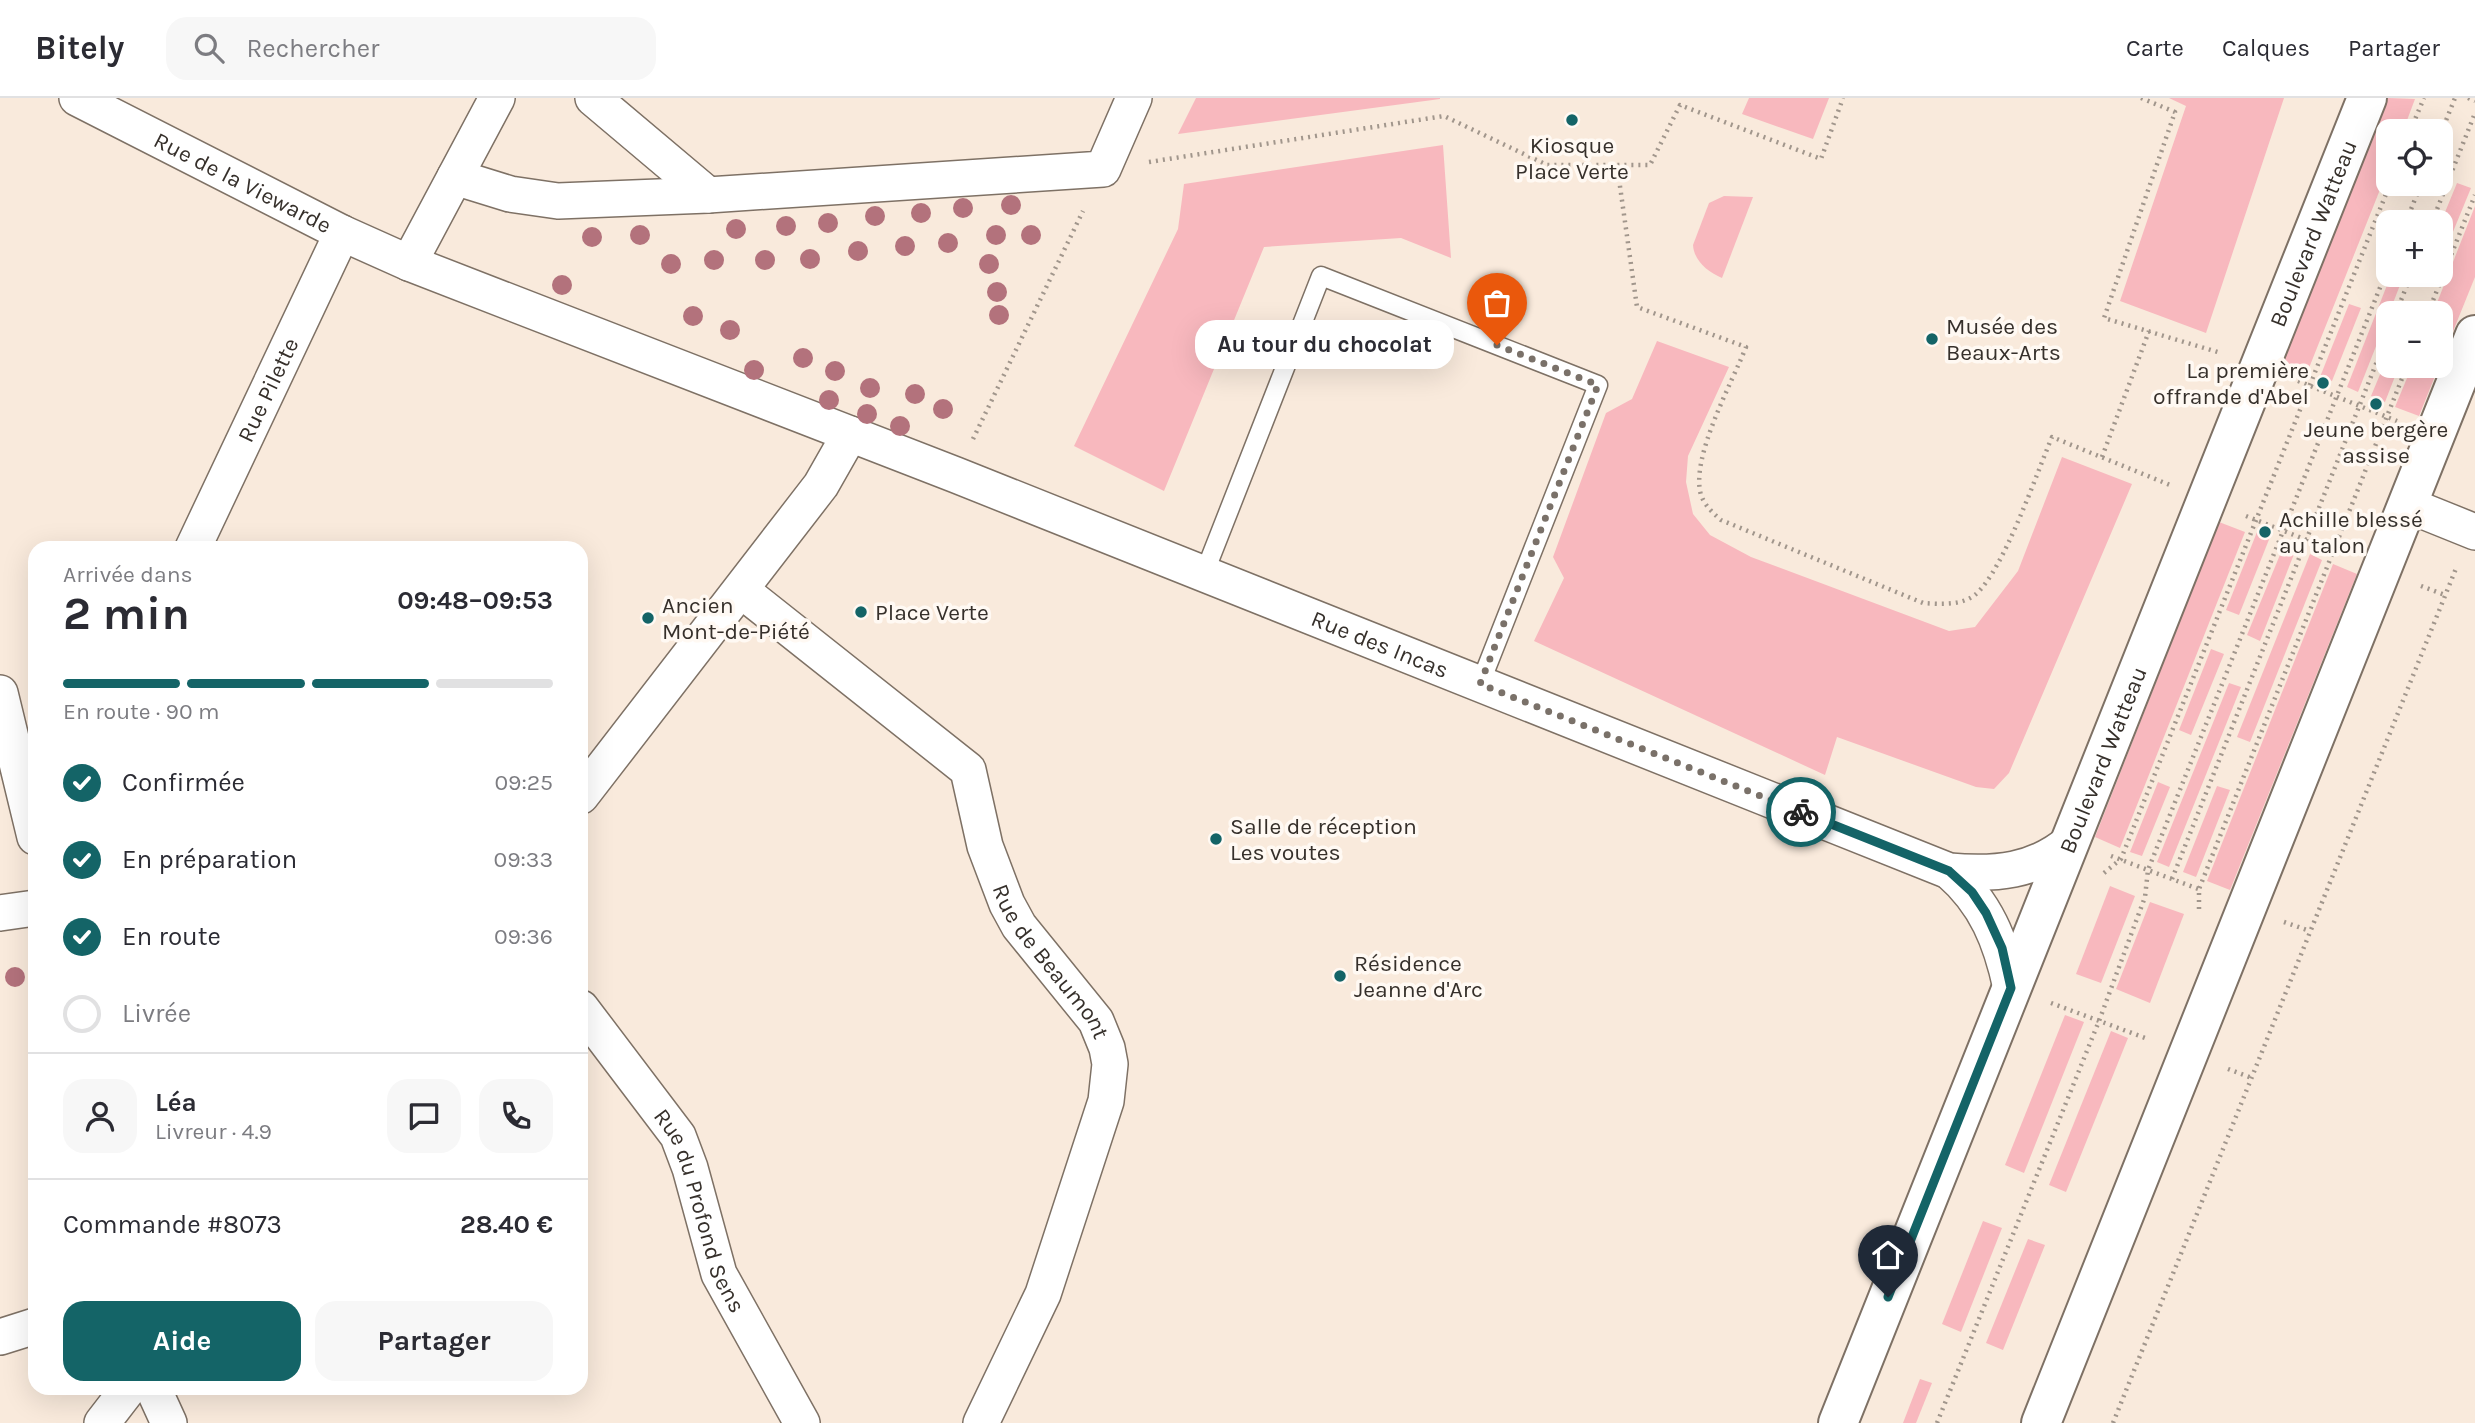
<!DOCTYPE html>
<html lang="fr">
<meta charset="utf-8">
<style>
:root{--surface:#fff;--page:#f7f7f7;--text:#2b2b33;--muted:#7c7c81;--line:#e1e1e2;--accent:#146467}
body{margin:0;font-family:Karla,sans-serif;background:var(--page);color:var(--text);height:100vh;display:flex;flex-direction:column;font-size:26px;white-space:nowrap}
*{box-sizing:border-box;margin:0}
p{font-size:23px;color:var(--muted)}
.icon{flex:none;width:38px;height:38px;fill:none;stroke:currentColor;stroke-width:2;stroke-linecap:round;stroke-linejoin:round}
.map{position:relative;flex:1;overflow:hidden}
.panel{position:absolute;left:28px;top:443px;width:560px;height:854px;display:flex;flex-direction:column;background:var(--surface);border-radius:21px;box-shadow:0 7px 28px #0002}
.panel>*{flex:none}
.fabs{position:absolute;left:2376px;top:21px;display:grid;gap:14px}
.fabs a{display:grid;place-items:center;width:77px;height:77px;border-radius:14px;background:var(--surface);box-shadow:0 7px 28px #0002;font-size:35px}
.pin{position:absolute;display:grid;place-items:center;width:60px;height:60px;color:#fff;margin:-72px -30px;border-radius:50% 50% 50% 0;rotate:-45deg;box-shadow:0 0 7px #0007}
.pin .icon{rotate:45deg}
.courier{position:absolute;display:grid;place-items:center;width:70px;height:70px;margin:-35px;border:5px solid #146467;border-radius:50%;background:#fff;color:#222;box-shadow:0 2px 9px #0007}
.bubble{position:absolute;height:49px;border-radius:21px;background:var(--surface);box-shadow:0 7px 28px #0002;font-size:23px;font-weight:700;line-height:49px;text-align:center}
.overview em{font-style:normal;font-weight:700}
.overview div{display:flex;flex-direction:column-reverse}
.overview{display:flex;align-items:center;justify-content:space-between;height:119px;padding:0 35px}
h1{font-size:46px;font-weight:700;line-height:52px}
.bar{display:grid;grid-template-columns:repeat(4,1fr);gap:10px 7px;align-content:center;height:84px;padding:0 35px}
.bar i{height:9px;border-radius:5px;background:var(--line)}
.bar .on{background:var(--accent)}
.bar p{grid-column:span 4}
.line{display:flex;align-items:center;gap:18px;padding:0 35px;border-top:2px solid var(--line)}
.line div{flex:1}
.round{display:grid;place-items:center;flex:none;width:74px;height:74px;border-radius:21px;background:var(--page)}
ol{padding:0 35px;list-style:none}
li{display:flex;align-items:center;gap:21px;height:77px}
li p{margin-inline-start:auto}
li .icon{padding:7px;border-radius:50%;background:var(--accent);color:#fff;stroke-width:4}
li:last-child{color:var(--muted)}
li i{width:38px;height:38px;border:4px solid var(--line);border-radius:50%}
.cta{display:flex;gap:14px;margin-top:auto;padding:14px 35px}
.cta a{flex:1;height:80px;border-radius:21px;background:var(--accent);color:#fff;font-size:28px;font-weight:700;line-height:80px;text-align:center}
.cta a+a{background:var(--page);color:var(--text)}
header{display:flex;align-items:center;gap:42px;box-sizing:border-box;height:98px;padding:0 35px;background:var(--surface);border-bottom:2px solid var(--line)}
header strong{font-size:33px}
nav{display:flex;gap:38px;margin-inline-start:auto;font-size:24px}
.search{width:490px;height:63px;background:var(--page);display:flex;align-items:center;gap:18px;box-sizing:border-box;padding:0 24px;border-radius:21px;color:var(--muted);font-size:26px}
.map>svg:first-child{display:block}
.green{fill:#f8b8be}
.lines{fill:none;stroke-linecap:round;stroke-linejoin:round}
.service-casing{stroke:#7e7165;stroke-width:21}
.minor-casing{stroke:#7e7165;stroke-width:38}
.secondary-casing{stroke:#7e7165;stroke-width:42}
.path{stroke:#a1968c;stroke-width:4.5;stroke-dasharray:2 5;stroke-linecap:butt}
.service{stroke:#fff;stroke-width:18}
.minor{stroke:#fff;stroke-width:35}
.secondary{stroke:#fff;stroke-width:38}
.tree{fill:#b3727c}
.done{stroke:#7a7169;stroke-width:7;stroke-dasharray:0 12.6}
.route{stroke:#146467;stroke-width:9}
.poi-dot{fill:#146467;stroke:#fff9f3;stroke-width:2.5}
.labels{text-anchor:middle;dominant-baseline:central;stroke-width:7;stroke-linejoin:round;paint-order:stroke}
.poi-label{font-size:23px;fill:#36302b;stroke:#fff9f3;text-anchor:start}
.street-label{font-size:23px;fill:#36302b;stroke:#fff9f3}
</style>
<header>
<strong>Bitely</strong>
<div class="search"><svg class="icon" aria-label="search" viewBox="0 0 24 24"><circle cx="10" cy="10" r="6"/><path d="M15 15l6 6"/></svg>Rechercher</div>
<nav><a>Carte</a><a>Calques</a><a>Partager</a></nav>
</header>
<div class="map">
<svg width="2475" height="1325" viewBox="0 0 2475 1325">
<rect width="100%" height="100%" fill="#f9eadc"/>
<g class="green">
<path d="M1196,0h244v1l-262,35z"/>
<path d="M1749,0h80l-16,41 -71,-25z"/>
<path d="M2169,0h115l-78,235 -86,-32 66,-195z"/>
<path d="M2388,0l27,1 -12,32h-14v36l-82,206 -25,-9z"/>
<path d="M1443,47l8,113 -50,-20 -137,9 -100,244 -90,-45 104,-217 6,-45z"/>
<path d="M2457,85l14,5 -30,73v-39z"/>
<path d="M1724,98l29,1 -31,81c-14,-6 -28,-17 -29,-33l16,-42z"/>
<path d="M2475,108v71l-34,84v-48h-8z"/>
<path d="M2391,177h13l-46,117 -11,-5z"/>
<path d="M2349,206l12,4 -29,73 -12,-4z"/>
<path d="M1657,243l72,26 -41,89 -2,26 7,32 17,21 41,22 198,74 26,-4 43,-56 44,-114 70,27 -123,289 -15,16 -18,-2 -139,-50 -12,38 -291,-134 30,-63 -11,-21 53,-144 26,-14z"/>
<path d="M2389,255v13h10l-14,36 -14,-6z"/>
<path d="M2412,268h27l-20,50 -24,-9z"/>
<path d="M2219,424l26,10 -125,316 -25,-11z"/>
<path d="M2257,434l13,5 -31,78 -13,-5z"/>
<path d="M2284,447l12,4 -36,92 -13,-6z"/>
<path d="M2310,456l12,6 -72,182 -13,-5z"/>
<path d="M2333,466l24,10 -127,316 -23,-9z"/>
<path d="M2211,551l13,5 -33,81 -12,-5z"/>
<path d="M2229,585l12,4 -72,180 -12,-5z"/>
<path d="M2158,684l12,5 -28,69 -12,-4z"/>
<path d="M2217,688l13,4 -34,87 -13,-5z"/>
<path d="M2110,788l25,10 -34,87 -25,-9z"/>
<path d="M2150,804l34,12 -34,89 -34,-14z"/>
<path d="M2065,917l19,7 -60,151 -19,-8z"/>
<path d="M2111,933l17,7 -62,154 -17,-7z"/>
<path d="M1983,1123l19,7 -41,104 -19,-8z"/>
<path d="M2028,1141l17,6 -42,105 -17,-7z"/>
<path d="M1920,1281l12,4 -16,40h-13z"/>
</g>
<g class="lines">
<g class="service-casing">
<path id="service" d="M1204,476l117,-298 277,109 -118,299"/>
</g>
<g class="minor-casing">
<g id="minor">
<path id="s1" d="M77,0l265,135 67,30 547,212 993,396c46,4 86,1 122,-30"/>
<path d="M593,0l115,97"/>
<path d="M455,79l55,17 48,7 150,-6 395,-26 31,-71"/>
<path d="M409,165l88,-165"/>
<path d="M2408,407l67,27"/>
<path id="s2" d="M193,450l149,-315"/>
<path id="s3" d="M741,492l227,180 17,76 22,58 12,22 77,95 11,27 3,16 -4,37 -63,193 -62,129"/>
<path d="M0,595l35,144"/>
<path d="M581,698l240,-311 29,-51"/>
<path d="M1949,773c37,32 52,70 62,117"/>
<path d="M0,815l35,-5"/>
<path id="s4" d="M581,910l97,128 12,32 29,106 83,149"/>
<path d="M0,1239l35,-11"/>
<path d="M153,1290l16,35"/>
<path d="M102,1325l27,-35"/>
</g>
</g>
<g class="secondary-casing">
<g id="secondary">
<path id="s5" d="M1838,1325l529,-1325"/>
<path d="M2041,1325l434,-1088"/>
</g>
</g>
<g class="path">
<path d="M2141,0l34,14 -71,206 117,35"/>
<path d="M2468,0l7,3"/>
<path d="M2410,33l14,-33"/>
<path d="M2441,35l14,-35"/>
<path d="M1149,64l295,-46 103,49h103l30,-60 141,54 22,-61"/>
<path d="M1617,67l20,142 109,40c-14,36 -56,111 -45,148 4,11 12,18 20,25l202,83c17,1 39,3 53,-9 28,-25 60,-119 76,-157l118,48"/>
<path d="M2406,124l15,-38"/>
<path d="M2432,124l43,-109"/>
<path d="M2396,215l15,-38"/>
<path d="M2428,215l47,-118"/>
<path d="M2298,283l99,40"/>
<path d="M973,341l110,-228"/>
<path d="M2102,359l47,-126"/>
<path d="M2246,418l96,38"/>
<path d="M2421,488l24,9"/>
<path d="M2111,758l90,34"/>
<path d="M2104,775l17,-14 269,-675"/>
<path d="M2172,781l217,-548"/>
<path d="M2199,811v-20l208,-523"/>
<path d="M2284,824l26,9"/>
<path d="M2051,905l97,36"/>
<path d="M2228,971l24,9"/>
<path d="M1937,1325l162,-402 46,-124 3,-27 241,-605"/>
<path d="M2113,1325l344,-857"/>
</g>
<use href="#service" class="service"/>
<use href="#minor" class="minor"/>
<use href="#secondary" class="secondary"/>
</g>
<g class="tree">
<circle cx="1011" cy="107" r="10"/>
<circle cx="963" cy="110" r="10"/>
<circle cx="921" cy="115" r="10"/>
<circle cx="875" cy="118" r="10"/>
<circle cx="828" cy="125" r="10"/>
<circle cx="786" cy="128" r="10"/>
<circle cx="736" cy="131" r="10"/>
<circle cx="640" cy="137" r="10"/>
<circle cx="996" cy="137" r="10"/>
<circle cx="1031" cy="137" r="10"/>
<circle cx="592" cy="139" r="10"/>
<circle cx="948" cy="145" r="10"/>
<circle cx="905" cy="148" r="10"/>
<circle cx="858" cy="153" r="10"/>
<circle cx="810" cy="161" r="10"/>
<circle cx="714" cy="162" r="10"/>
<circle cx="765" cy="162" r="10"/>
<circle cx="671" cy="166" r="10"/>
<circle cx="989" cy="166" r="10"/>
<circle cx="562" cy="187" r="10"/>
<circle cx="997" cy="194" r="10"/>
<circle cx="999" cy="217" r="10"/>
<circle cx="693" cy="218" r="10"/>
<circle cx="730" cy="232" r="10"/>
<circle cx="803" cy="260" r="10"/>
<circle cx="754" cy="272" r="10"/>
<circle cx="835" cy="273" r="10"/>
<circle cx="870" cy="290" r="10"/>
<circle cx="915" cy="296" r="10"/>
<circle cx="829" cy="302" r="10"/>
<circle cx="943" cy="311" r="10"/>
<circle cx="867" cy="316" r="10"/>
<circle cx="900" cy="328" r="10"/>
<circle cx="15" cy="879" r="10"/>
</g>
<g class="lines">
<path class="done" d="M1497,247l101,40 -118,299 321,128"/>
<path class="route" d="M1801,714l148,59 23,21 14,21 16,35 9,40 -123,309"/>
</g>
<g class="poi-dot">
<circle cx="1572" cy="22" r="7"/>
<circle cx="1932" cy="241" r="7"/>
<circle cx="2323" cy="285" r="7"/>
<circle cx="2376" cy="306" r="7"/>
<circle cx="2265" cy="434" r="7"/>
<circle cx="861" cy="514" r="7"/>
<circle cx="648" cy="520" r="7"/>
<circle cx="1216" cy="741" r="7"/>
<circle cx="1340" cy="878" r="7"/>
</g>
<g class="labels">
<g class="poi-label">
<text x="1572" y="47" text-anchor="middle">Kiosque<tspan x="1572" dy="26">Place Verte</tspan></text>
<text x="1946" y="228">Musée des<tspan x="1946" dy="26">Beaux-Arts</tspan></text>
<text x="2309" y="272" text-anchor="end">La première<tspan x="2309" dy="26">offrande d'Abel</tspan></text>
<text x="2376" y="331" text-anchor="middle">Jeune bergère<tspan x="2376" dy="26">assise</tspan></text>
<text x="2279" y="421">Achille blessé<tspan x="2279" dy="26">au talon</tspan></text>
<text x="662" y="507">Ancien<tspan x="662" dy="26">Mont-de-Piété</tspan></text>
<text x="875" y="514">Place Verte</text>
<text x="1230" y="728">Salle de réception<tspan x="1230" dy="26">Les voutes</tspan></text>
<text x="1354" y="865">Résidence<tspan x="1354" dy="26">Jeanne d'Arc</tspan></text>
</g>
<g class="street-label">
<text stroke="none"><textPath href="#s1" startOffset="186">Rue de la Viewarde</textPath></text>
<text stroke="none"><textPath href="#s5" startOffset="1281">Boulevard Watteau</textPath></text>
<text stroke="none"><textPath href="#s2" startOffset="175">Rue Pilette</textPath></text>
<text stroke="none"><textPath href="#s1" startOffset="1414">Rue des Incas</textPath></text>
<text stroke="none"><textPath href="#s5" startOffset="714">Boulevard Watteau</textPath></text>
<text stroke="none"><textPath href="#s3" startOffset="502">Rue de Beaumont</textPath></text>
<text stroke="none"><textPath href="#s4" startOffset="238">Rue du Profond Sens</textPath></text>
</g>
</g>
</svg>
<div class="fabs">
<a><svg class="icon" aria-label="locate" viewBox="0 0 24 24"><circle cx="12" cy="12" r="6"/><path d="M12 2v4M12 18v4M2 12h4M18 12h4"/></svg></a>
<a>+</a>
<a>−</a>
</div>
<div class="pin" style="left:1497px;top:247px;background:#ea580c"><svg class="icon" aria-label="bag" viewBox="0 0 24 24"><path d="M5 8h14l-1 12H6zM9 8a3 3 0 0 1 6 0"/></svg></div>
<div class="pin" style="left:1888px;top:1199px;background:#1f2937"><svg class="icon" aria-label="home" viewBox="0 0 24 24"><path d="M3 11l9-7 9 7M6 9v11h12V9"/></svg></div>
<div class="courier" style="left:1801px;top:714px"><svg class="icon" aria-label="bike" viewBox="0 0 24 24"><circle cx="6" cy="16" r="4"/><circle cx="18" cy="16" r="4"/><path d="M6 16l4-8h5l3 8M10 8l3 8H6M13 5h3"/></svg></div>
<div class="bubble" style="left:1195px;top:222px;width:259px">Au tour du chocolat</div>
<section class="panel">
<div class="overview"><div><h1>2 min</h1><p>Arrivée dans</p></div><em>09:48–09:53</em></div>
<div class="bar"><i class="on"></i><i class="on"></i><i class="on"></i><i></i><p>En route · 90 m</p></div>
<ol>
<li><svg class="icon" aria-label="check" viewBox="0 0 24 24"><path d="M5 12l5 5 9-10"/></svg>Confirmée<p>09:25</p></li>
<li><svg class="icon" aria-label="check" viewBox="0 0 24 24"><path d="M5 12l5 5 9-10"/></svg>En préparation<p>09:33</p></li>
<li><svg class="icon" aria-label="check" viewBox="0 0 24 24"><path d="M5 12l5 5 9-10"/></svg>En route<p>09:36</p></li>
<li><i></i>Livrée</li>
</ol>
<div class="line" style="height:126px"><a class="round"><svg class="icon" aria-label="person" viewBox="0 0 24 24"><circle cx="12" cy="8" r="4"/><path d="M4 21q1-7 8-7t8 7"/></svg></a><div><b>Léa</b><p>Livreur · 4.9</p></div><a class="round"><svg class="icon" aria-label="chat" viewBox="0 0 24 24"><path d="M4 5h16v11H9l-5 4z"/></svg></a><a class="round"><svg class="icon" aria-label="phone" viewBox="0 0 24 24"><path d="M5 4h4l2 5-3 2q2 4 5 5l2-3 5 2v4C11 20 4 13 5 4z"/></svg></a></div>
<div class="line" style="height:91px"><div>Commande #8073</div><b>28.40 €</b></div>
<div class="cta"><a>Aide</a><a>Partager</a></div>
</section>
</div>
